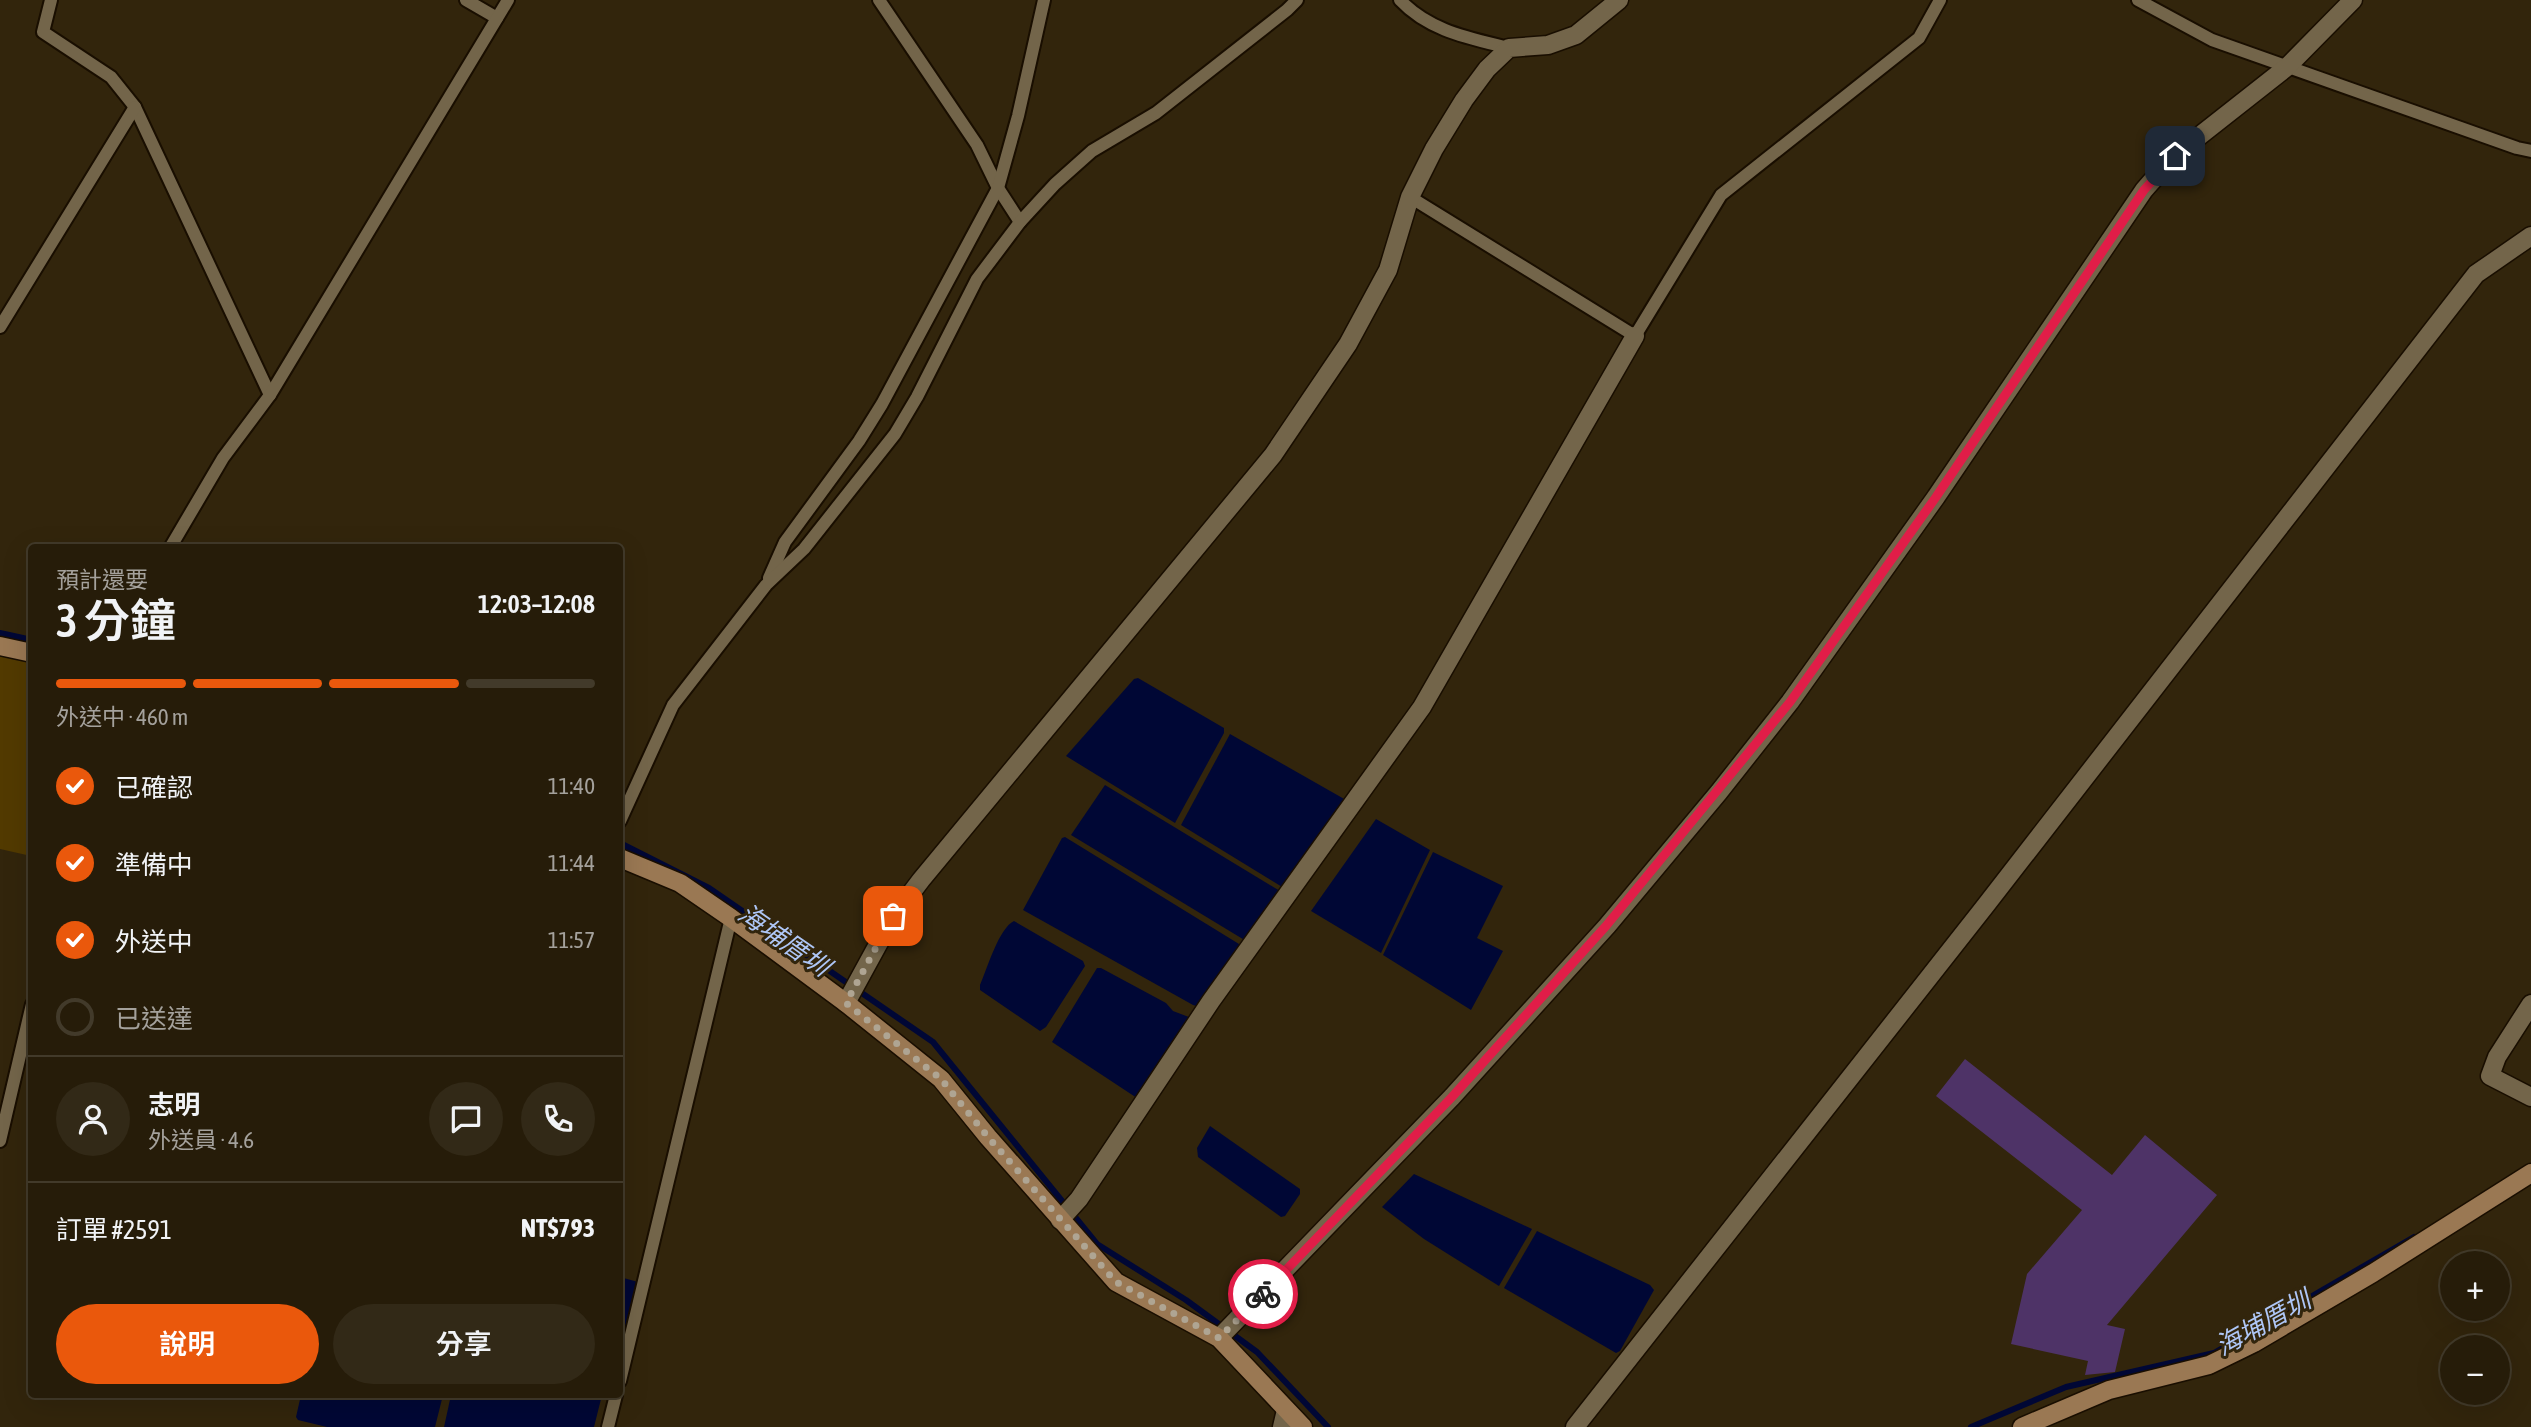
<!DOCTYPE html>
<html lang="zh-TW">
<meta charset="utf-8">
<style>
:root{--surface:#261c09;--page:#322917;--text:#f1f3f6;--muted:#a4a19c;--line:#423a2a;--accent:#ea580c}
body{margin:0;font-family:"Asap Condensed","Noto Sans TC",sans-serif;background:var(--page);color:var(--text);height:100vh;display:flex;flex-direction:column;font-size:26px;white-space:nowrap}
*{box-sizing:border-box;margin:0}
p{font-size:23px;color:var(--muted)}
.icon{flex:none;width:38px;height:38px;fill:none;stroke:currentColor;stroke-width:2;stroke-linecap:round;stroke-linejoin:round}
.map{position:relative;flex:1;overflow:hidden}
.drawer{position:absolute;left:28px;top:544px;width:595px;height:854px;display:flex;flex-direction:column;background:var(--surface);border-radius:7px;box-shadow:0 7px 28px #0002,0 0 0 2px var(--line)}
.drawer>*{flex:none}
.buttons{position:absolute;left:2440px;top:1251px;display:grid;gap:14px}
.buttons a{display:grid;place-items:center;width:70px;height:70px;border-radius:50%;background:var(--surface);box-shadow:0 7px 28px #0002,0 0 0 2px var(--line);font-size:35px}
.pin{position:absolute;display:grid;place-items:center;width:60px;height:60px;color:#fff;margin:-30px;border-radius:14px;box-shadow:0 4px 10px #0006}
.courier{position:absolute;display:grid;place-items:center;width:70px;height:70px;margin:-35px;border:5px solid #e11d48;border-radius:50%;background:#fff;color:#222;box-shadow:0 2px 9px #0007}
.head em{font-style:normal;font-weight:600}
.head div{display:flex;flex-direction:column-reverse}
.head{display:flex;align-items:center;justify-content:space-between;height:119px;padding:0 28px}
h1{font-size:46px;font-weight:600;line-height:52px}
.bar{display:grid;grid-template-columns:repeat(4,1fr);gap:10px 7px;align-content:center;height:84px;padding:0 28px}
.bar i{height:9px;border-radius:5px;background:var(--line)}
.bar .on{background:var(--accent)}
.bar p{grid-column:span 4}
.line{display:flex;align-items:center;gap:18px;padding:0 28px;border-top:2px solid var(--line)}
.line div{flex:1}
.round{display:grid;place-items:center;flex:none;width:74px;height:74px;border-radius:37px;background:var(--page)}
ol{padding:0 28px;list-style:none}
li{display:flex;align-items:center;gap:21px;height:77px}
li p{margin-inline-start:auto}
li .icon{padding:7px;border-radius:50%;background:var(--accent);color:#fff;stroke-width:4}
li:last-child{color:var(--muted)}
li i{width:38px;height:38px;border:4px solid var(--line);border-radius:50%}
.cta{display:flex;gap:14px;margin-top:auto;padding:14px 28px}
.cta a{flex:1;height:80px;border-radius:42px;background:var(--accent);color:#fff;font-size:28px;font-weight:600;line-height:80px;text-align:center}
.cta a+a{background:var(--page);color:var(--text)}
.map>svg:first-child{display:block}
.green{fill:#523a00}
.water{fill:#000735}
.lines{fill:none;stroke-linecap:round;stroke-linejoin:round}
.stream{stroke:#000735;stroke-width:6}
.building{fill:#4e3367}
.lane-casing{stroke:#190e00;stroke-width:16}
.street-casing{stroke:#190e00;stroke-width:21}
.secondary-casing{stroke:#190e00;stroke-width:21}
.lane{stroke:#73654a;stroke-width:12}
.street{stroke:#73654a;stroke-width:18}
.secondary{stroke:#9a7853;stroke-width:18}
.done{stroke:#afa593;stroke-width:7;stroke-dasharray:0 12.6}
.route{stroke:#e11d48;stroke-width:9}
.labels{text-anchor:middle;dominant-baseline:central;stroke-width:6;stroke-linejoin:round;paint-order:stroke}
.water-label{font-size:26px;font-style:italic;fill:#aec6f6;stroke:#32250c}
</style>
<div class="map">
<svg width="2531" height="1427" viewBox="0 0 2531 1427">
<rect width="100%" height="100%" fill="#32250c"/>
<path class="green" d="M0,640l31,9v207l-31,-7z"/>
<g class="water">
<path d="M1138,678l86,50v5l-49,90 -109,-67 68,-77z"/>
<path d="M1230,734l123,70 -61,89 -111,-68z"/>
<path d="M1105,785l180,109 -29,53 -185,-112z"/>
<path d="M1376,819l54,31 -49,103 -70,-42z"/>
<path d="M1065,837l187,115 -40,59 -19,-6 -170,-95 39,-72z"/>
<path d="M1433,852l70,34 -26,52 26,13 -32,59 -88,-55z"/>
<path d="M1014,921l69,40 2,5 -39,61 -6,4 -60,-41v-5c7,-16 19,-57 34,-64z"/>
<path d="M1097,968h4l65,35 7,8 29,11 -56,82 -94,-62z"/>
<path d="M1210,1126l90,63v5l-15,22 -4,1 -83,-60 -1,-9z"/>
<path d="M1414,1174l118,55 -33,57 -75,-47 -42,-32z"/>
<path d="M1537,1231l113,54 4,5 -34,61 -4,2 -112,-65z"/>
<path d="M620,1277l18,5 -18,76z"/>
<path d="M301,1395h142l-8,32h-108l-29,-7 -2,-3z"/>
<path d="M451,1395h151l-8,32h-150z"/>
</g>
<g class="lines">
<g class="stream">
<path d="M0,633l32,7"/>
<path d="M620,843l89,45 224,154 164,202 89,56 71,52 71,75"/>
<path d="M1971,1427l95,-40 148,-34 200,-116"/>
</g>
</g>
<path class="building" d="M1965,1059l147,116 33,-40 72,60 -110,130 18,4 -10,43 -30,3 3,-14 -77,-17 16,-70 55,-64 -146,-114z"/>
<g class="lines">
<g class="lane-casing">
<g id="lane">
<path d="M51,0l-8,32 68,45 24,30 135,288"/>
<path d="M466,0l31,18"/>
<path d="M879,0l98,145 21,43 22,34"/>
<path d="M1400,0c29,31 69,38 109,48"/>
<path d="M2138,0l74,40 305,108 14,3"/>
<path d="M1410,197l225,139 86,-141 198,-157 21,-38"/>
<path d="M0,327l135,-220"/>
<path d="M170,548l53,-90 47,-63 238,-395"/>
<path d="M769,578l16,-36 74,-101 23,-37 116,-216 20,-72 26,-116"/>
<path d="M620,821l53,-116 93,-120 38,-36 91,-115 22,-37 60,-118 43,-57 35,-38 37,-33 64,-38 131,-103 10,-10"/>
<path d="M0,1141l32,-137"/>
<path d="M620,1381l111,-463"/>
<path d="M608,1427l8,-32"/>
</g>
</g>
<g class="street-casing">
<g id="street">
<path d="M846,1003l47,-86 28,-37 352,-425 75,-111 40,-74 22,-73 24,-48 30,-49 23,-31 22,-21 39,-3 28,-10 43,-35"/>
<path d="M2531,1004l-34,53 -7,19 41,21"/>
<path d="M1060,1220l19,-21 132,-198 211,-294 213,-371"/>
<path d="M1219,1338l233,-241 155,-171 112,-134 71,-90 146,-205 208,-307 30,-34 113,-89 66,-67"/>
<path d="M1282,1427l4,-17"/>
<path d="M1575,1427l411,-522 490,-631 55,-38"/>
</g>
</g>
<g class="secondary-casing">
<g id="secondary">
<path d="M0,646l32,7"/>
<path d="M620,858l60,25 51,35 115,85 95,76 47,58 128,145 103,56 84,89"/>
<path d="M2022,1427l87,-37 100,-25 45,-22 119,-70 158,-100"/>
</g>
</g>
<use href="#lane" class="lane"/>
<use href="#street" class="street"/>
<use href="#secondary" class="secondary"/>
</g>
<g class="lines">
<path class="done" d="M893,916l-47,87 95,76 47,58 128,145 103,56 44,-44"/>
<path class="route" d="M1263,1294l189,-197 154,-171 184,-224 146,-205 208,-307 31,-34"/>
</g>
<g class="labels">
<g class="water-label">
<text transform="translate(784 940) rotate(35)">海埔厝圳</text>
<text transform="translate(2263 1323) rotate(-29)">海埔厝圳</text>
</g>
</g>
</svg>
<div class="buttons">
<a>+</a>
<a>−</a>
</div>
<div class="pin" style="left:893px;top:916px;background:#ea580c"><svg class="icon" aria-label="bag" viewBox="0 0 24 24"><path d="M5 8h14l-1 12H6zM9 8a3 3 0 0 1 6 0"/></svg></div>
<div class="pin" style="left:2175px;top:156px;background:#1f2937"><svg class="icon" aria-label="home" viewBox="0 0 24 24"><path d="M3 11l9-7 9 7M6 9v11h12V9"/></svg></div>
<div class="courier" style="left:1263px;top:1294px"><svg class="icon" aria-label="bike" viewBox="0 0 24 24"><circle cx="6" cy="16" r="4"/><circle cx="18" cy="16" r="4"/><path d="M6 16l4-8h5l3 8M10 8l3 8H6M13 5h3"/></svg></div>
<section class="drawer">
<div class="head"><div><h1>3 分鐘</h1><p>預計還要</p></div><em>12:03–12:08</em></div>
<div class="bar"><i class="on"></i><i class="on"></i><i class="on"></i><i></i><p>外送中 · 460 m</p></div>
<ol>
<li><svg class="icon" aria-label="check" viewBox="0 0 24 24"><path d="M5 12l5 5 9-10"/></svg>已確認<p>11:40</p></li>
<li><svg class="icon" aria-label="check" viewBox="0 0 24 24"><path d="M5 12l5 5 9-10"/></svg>準備中<p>11:44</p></li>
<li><svg class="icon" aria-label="check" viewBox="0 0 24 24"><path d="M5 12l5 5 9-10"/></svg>外送中<p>11:57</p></li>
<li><i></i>已送達</li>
</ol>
<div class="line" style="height:126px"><a class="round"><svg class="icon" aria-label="person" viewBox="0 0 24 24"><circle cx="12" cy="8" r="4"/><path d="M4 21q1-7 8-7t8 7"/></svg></a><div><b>志明</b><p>外送員 · 4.6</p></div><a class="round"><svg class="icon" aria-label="chat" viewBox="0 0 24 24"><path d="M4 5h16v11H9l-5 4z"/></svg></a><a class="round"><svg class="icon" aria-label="phone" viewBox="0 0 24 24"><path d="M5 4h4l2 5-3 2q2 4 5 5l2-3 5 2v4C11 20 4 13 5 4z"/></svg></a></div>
<div class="line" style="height:91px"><div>訂單 #2591</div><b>NT$793</b></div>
<div class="cta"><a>說明</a><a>分享</a></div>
</section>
</div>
